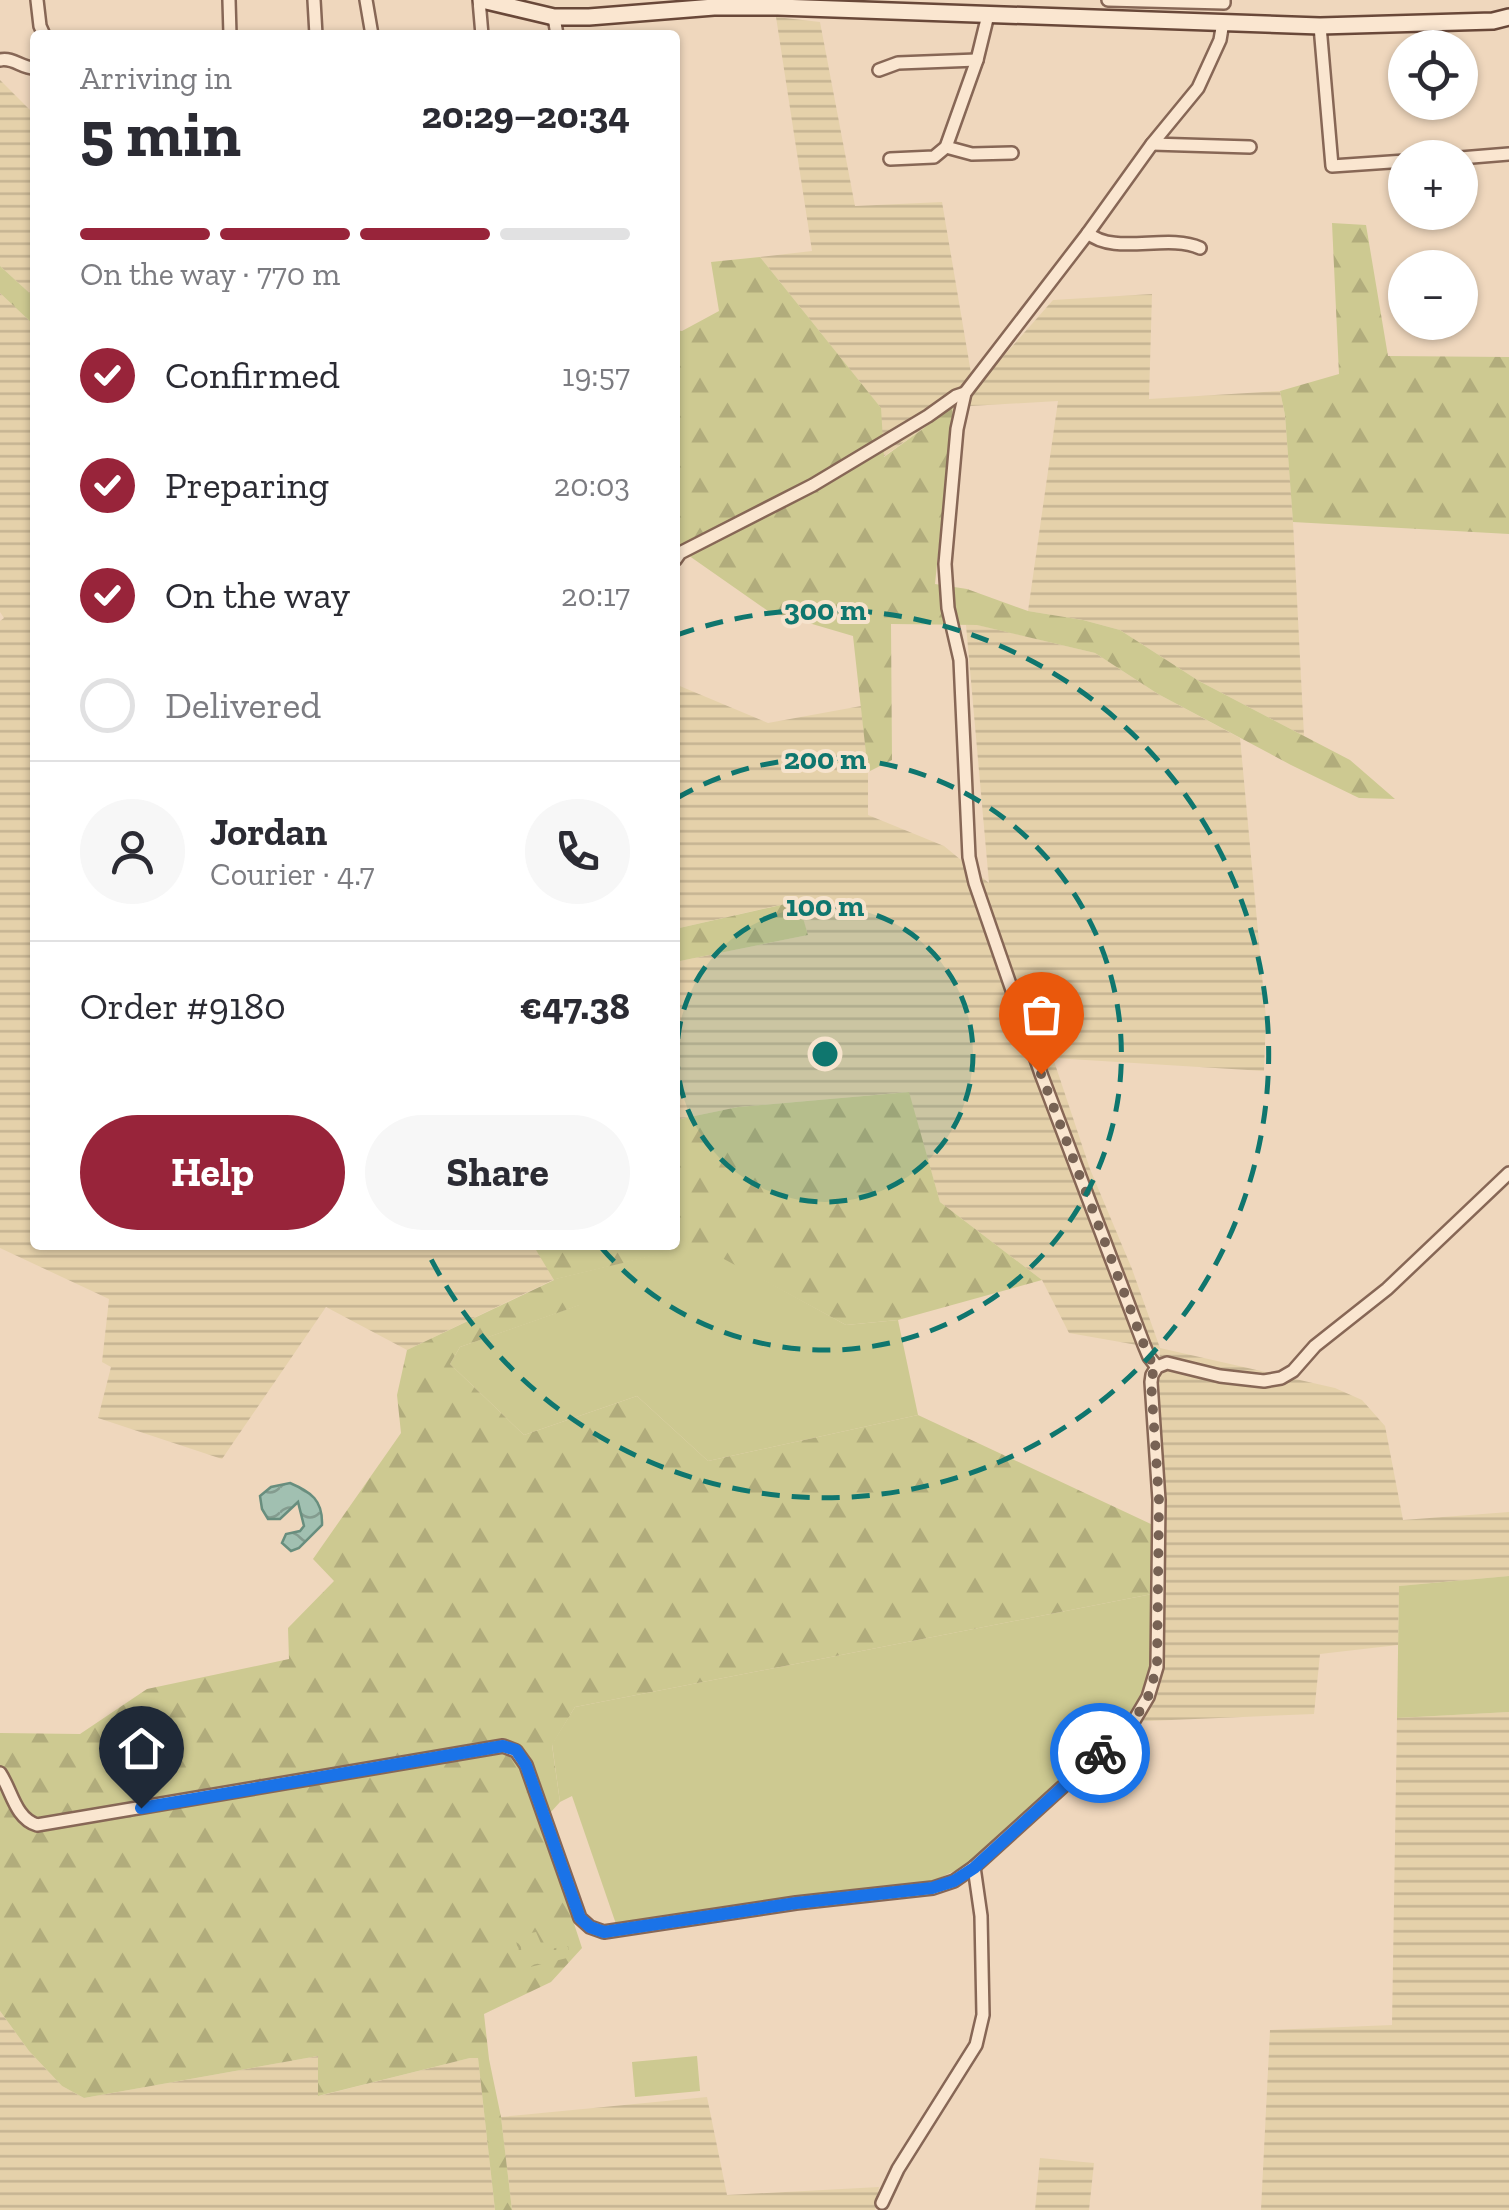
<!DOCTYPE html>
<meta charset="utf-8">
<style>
:root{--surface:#fff;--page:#f7f7f7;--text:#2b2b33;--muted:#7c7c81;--line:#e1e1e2;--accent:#98243a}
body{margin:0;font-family:"Zilla Slab",serif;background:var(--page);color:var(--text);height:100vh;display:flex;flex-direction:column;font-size:38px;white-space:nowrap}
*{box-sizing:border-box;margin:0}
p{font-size:32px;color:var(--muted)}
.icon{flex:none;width:55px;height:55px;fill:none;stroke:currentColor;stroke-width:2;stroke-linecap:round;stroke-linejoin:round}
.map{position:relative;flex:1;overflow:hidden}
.drawer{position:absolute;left:30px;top:30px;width:650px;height:1220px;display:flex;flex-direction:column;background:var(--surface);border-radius:10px;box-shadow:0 2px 8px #0004}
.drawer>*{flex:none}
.controls{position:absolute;left:1388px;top:30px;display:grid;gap:20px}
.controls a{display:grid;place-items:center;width:90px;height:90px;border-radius:50%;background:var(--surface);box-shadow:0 2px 8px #0004;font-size:50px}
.pin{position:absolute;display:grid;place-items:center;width:85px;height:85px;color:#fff;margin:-102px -42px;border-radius:50% 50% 50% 0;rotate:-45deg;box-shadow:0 0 10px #0007}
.pin .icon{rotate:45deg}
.courier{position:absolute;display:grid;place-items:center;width:100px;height:100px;margin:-50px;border:8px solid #1a73e8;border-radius:50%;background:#fff;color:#222;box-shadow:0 2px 12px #0007}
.head em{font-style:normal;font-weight:700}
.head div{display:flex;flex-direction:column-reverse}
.head{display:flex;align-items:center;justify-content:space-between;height:170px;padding:0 50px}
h1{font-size:65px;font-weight:700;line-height:75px}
.bar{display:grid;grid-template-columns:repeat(4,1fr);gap:15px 10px;align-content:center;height:120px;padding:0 50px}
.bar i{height:12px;border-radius:8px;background:var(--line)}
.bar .selected{background:var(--accent)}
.bar p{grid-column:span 4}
.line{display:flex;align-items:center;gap:25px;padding:0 50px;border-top:2px solid var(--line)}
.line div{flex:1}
.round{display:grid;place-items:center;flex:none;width:105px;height:105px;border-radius:52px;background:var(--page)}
ol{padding:0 50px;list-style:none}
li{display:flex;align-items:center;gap:30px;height:110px}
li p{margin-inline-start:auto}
li .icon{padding:10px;border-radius:50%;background:var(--accent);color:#fff;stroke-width:4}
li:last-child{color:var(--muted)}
li i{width:55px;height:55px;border:5px solid var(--line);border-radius:50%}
.primary-button{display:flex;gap:20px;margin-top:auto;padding:20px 50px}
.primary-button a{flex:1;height:115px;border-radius:60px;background:var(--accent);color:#fff;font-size:40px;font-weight:700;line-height:115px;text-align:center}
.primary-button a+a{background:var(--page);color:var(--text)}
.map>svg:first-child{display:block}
.farmland{fill:url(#farmland-rules)}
.green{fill:#cdc991}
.forest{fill:url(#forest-firs)}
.park{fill:url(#park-crowns)}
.water{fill:url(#water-waves);stroke:#688e7e;stroke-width:2.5}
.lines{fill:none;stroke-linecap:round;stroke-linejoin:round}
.street-casing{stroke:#876756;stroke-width:16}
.secondary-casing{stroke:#694839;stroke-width:20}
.street{stroke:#fae6d0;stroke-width:11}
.secondary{stroke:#fae6d0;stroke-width:15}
.done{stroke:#776254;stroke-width:10;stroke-dasharray:0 18}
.route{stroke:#1a73e8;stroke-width:12}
.ring{fill:none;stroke:#0f766e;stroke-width:5;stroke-dasharray:18 12}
.centre{fill:#0f766e;stroke:#f6e3cd;stroke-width:5}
.ring-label{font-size:30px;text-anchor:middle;font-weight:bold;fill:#0f766e;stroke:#f6e3cd;stroke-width:8;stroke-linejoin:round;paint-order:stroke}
</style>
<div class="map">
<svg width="1509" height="2210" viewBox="0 0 1509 2210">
<defs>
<pattern id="farmland-rules" width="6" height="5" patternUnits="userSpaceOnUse" patternTransform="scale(2.5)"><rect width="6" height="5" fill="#e5d1aa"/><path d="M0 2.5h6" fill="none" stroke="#c5b392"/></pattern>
<pattern id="forest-firs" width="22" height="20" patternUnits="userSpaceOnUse" patternTransform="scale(2.5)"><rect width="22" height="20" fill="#cdc991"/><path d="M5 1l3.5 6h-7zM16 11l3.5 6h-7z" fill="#b1ac7c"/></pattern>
<pattern id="park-crowns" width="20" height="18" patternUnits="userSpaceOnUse" patternTransform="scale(2.5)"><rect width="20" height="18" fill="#cdc991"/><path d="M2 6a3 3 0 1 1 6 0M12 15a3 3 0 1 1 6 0" fill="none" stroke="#b1ac7c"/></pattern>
<pattern id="water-waves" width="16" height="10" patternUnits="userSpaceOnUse" patternTransform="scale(2.5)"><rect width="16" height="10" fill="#a1c0b1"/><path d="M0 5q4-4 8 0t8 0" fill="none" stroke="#849c8f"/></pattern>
</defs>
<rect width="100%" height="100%" fill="#efd7bd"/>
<g class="farmland">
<path d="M776,17l44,5 35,184 87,-4 29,171 15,3 67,-76 99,-6 -3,105 131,-8 5,24 8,107 11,214 -105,-55 -79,-51 -37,-10 -55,-9 30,-210 -105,6 -70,50 -3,-50 -120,-150 52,-6z"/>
<path d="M0,80l35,35v183l-35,-32z"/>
<path d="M0,293l35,33v919h498l22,34 -148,71 -81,-43 -104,152 -124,-41 13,-51 -9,-5 7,-63 -109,-51v-627l4,-3 -4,-6z"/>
<path d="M966,625h12l117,28 63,41 82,44 26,280 -2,53 -211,-13 37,111 42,100 28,79 175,40 27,12 23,26 18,94 106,-8v64l-110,10 -1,59 -78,9 -6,60 -190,8 16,-27 10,-26 10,-320 -91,-16 -27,-53 -102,-78 -32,-110 -170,15 -63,13v-158l133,-27 -11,-34 -122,28v-245l93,39 93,-17 7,66v43l76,31 45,37z"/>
<path d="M1509,1712v498h-248l9,-180 122,-5 5,-307z"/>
<path d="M0,2011l29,40 33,35 22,12 234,-42 1,40 151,-38h8l17,152h-495z"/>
<path d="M707,2097l20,98 152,-8 -4,23h-363l-11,-93z"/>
<path d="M1040,2158l54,5 -5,47h-54z"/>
</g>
<g class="green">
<path d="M699,1244l147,81 52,-5 20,95 -210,46 -71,-65 -113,39 -74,-71 10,-17 119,-42 -24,-26z"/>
<path d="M1509,1576v136l-112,6 2,-132z"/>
<path d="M1152,1594c-1,24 2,51 -2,74 -5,27 -24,51 -42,70l-145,129 -32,15 -122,13 -193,29 -44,-128 -12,6 -8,-58 23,-37z"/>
<path d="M697,2056l3,35 -65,6 -3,-35z"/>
</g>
<g class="forest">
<path d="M1332,223l34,2 22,131 121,1v177l-216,-12 -8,-107 -5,-24 59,-17z"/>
<path d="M760,257l121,151 3,49 69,-50 -18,177 32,5 61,22 55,9 37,10 79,51 151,79 45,39 -36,-1 -68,-33 -133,-71 -63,-41 -118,-28 -86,-1 1,136 -24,12 -15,-136 -85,-25 -93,-65v-216l7,1 37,-20 -8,-49z"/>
<path d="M0,266l35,32v28l-35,-33z"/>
<path d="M798,901l10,34 -133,27v-33z"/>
<path d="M909,1092l31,110 102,78 -144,40 -52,5 -148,-80 -142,34 24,26 -120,42 -10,17 74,71 113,-39 71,65 210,-46 235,110 -1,69 -577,113 -23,38 8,57 -19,21 41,125 -31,34 -67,32 5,45 12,58 11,93h-17l-17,-152h-8l-152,38v-40l-234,42 -22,-12 -33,-35 -29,-40v-278l80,1 67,-45 142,-30 -1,-31 46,-47 -21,-22 88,-126 -4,-38 10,-45 147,-70 -21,-35h142v-125l63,-13z"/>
</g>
<path class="park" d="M536,1932l8,18 24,-4 3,11 -49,12 -7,-33z"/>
<path class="water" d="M290,1483c21,9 33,17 32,42l-23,23 -8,3 -9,-8 4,-9 14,-3 4,-5 -6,-24 -18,17h-12l-6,-10 -2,-13 11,-9z"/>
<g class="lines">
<g class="street-casing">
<g id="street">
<path d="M37,0l3,26 4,9"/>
<path d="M229,0l1,35"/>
<path d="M314,0l2,35"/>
<path d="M366,0l6,35"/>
<path d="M479,0l3,35"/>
<path d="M1108,0l116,3v-3"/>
<path d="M554,17l3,18"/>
<path d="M1320,26l12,140 73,-5"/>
<path d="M0,60c14,-3 22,9 35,8"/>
<path d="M879,70l19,-7 79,-3"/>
<path d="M1152,144l98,3"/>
<path d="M946,147l26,7 40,-1"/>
<path d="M1460,158l49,-4"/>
<path d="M890,159l44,-2 12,-10 31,-87 11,-45"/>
<path d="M1088,233c26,23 80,0 112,15"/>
<path d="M675,560l5,-7 133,-68 115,-69 28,-20 9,-3"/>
<path d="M1157,1367l-8,-10 -5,-12 -103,-271 -66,-191 -6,-26 -9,-197 -12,-52 -3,-44 12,-135 8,-36 123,-160 64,-89 46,-56 22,-48 3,-18"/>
<path d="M0,1773c12,18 15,45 37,52l466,-79 13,5 10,14 54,153 10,9 14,5 192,-29 137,-15 21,-7 20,-14 158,-143 16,-27 9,-30 2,-167 -8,-118 1,-7 5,-8 10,-4 53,13 44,5 17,-3 12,-7 22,-25 72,-57 122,-116"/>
<path d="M882,2203l16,-34 78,-124 7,-30 -2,-99 -7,-49"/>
</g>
</g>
<g class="secondary-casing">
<path id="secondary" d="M482,0l72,17h35l125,-10h64l542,19 173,-5 16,-4"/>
</g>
<use href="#street" class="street"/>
<use href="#secondary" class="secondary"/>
</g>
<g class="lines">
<path class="done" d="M1041,1074l103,271 5,13 8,9 -5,8 -1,7 8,118 -2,167 -9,30 -16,27 -32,29"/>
<path class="route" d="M141,1808l362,-62 13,4 10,15 54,153 10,9 14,5 192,-29 136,-15 22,-7 20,-13 126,-115"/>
</g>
<circle cx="825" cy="1054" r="148" fill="#0f766e" fill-opacity=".12"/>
<g class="ring">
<circle cx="825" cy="1054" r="148"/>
<path d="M677 798A296 296 0 1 1 600 1246"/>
<path d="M677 635A444 444 0 1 1 424 1245"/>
</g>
<circle cx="825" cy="1054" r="15" class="centre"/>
<g class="ring-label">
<text x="825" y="620">300 m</text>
<text x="825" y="769">200 m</text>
<text x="825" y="916">100 m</text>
</g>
</svg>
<div class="controls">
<a><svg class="icon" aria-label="locate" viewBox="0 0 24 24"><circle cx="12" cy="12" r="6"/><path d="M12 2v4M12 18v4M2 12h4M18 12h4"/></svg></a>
<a>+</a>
<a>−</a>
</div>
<div class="pin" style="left:1041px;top:1074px;background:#ea580c"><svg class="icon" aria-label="bag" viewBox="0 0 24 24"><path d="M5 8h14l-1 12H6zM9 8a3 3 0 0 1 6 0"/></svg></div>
<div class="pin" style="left:141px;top:1808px;background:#1f2937"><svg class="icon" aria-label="home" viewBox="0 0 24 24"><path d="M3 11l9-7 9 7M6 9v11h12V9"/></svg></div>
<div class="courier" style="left:1100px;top:1753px"><svg class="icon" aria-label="bike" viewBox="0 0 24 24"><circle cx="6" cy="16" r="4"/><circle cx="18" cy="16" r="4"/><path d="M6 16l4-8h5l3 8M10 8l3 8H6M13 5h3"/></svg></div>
<section class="drawer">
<div class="head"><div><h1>5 min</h1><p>Arriving in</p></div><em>20:29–20:34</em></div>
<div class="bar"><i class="selected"></i><i class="selected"></i><i class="selected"></i><i></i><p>On the way · 770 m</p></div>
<ol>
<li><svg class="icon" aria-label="check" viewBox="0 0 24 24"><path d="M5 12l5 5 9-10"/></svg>Confirmed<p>19:57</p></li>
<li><svg class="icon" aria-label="check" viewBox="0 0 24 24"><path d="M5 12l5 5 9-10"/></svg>Preparing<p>20:03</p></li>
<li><svg class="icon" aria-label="check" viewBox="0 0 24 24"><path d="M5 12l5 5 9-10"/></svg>On the way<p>20:17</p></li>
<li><i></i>Delivered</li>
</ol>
<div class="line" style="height:180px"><a class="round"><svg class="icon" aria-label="person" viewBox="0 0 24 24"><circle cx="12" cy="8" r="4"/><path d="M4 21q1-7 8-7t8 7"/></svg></a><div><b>Jordan</b><p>Courier · 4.7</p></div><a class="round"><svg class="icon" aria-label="phone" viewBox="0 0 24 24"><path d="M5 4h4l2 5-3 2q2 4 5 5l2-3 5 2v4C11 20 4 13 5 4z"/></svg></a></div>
<div class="line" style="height:130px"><div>Order #9180</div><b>€47.38</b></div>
<div class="primary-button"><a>Help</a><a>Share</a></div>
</section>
</div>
